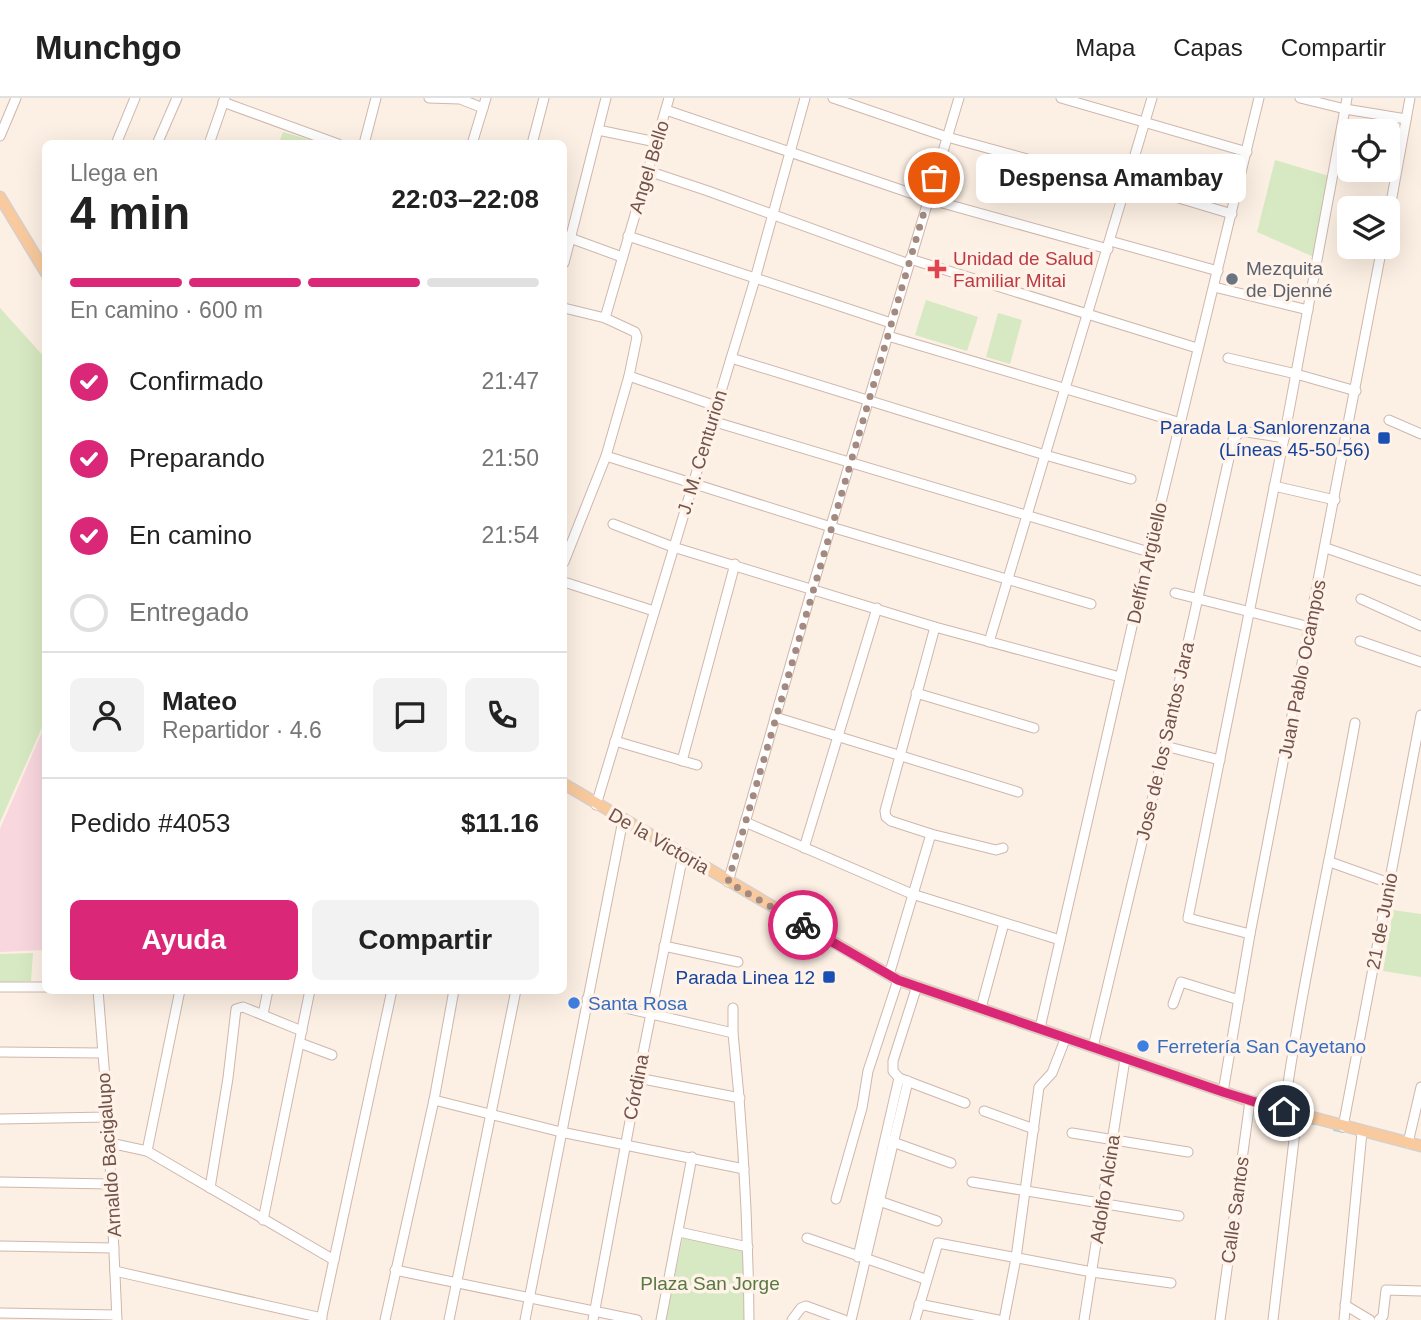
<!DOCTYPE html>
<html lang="es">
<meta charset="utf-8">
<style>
:root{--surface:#fff;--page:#f2f2f2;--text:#222;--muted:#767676;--line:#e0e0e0;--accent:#db2777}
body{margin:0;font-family:Arial,sans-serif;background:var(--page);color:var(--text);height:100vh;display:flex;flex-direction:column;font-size:26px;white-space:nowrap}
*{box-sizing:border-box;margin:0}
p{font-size:23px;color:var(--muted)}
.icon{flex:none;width:38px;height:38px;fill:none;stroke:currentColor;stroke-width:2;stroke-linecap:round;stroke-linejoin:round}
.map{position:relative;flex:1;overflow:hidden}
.drawer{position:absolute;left:42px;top:42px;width:525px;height:854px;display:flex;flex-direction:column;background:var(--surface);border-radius:10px;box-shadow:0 7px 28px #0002}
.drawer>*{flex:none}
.controls{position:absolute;left:1337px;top:21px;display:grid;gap:14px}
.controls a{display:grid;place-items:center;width:63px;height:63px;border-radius:10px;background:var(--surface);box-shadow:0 7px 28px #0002;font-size:35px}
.pin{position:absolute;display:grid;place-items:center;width:60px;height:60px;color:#fff;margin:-30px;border:4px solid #fff;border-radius:50%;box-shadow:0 2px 7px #0007}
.courier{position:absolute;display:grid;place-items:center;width:70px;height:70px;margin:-35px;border:5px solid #db2777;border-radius:50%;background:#fff;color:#222;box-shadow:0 2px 9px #0007}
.bubble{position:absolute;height:49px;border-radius:10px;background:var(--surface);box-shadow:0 7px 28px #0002;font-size:23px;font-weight:600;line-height:49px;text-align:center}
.summary em{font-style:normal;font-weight:600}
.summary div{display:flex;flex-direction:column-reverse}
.summary{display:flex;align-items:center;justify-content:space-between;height:119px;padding:0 28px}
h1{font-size:46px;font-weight:600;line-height:52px}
.bar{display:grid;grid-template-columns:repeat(4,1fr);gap:10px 7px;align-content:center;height:84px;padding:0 28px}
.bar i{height:9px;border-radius:5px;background:var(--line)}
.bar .selected{background:var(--accent)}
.bar p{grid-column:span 4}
.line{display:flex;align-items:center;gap:18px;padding:0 28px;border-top:2px solid var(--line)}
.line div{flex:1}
.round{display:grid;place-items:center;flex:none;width:74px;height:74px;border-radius:10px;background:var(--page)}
ol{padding:0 28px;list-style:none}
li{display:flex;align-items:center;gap:21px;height:77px}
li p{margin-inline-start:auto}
li .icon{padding:7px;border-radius:50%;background:var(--accent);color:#fff;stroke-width:4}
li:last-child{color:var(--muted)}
li i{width:38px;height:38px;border:4px solid var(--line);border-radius:50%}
.action{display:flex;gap:14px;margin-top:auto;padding:14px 28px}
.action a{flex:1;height:80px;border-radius:10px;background:var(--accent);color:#fff;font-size:28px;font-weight:600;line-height:80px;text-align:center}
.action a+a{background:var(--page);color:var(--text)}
header{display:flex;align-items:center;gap:42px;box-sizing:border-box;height:98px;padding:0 35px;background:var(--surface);border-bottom:2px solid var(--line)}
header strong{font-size:33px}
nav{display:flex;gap:38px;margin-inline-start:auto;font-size:24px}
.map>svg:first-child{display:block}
.medical{fill:#f9d7df}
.green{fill:#d7e9c2}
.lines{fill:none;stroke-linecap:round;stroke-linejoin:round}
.stream{stroke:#9fd5d6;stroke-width:2}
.minor-casing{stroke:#cfb7ad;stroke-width:11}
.major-casing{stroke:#d8cfcc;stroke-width:13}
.minor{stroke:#fff;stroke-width:9}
.major{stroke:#f9ca9d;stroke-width:10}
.done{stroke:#a38a80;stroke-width:7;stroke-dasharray:0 12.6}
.route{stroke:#db2777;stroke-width:9}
.health-dot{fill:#e0444e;stroke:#fff3e9;stroke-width:2.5}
.worship-dot{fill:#6b7280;stroke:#fff3e9;stroke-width:2.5}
.transit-dot{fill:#1a4fb4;stroke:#fff3e9;stroke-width:2.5}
.shop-dot{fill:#3f7fe0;stroke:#fff3e9;stroke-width:2.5}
.labels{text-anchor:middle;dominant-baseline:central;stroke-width:7;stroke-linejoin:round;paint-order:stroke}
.street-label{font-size:19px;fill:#73534a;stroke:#fff3e9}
.health-label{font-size:19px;fill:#be3a42;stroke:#fff3e9;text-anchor:start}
.worship-label{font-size:19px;fill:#5b616d;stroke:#fff3e9;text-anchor:start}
.transit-label{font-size:19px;fill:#164399;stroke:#fff3e9;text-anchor:end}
.shop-label{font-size:19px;fill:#366cbe;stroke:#fff3e9;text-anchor:start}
.park-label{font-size:19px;fill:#5a7842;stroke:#fff3e9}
</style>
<header>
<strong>Munchgo</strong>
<nav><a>Mapa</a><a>Capas</a><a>Compartir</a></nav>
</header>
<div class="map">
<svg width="1421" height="1222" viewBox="0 0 1421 1222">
<rect width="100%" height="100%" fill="#fcefe3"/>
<path class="medical" d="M45,627v225l-45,2v-123z"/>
<g class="green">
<path d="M283,34l37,11h-41z"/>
<path d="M1275,62l54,16 -15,81 -57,-25z"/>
<path d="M926,202l52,17 -11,34 -52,-16z"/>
<path d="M0,210l46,51 -1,362 -45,101z"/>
<path d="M998,215l24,7 -12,44 -24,-7z"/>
<path d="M1393,812l28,4v63l-38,-6z"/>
<path d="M33,855l-2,28 -31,2v-29z"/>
<path d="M683,1139l62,13v70h-80z"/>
</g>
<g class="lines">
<g class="stream">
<path d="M1301,1022l13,4"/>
<path d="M1334,1032l9,2"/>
</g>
<g class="minor-casing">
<g id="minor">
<path d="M429,0l31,1 23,9"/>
<path d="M833,0l114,39 179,49"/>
<path d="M1061,0l186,54"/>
<path d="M1300,0l45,11 61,10"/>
<path d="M223,4l115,42"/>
<path d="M666,12l262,89 180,50"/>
<path d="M598,32l58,12"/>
<path d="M0,38l16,-38"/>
<path d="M116,46l19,-46"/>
<path d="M157,46l20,-46"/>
<path d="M209,46l16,-46"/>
<path d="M364,46l12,-46"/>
<path d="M472,46l14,-46"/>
<path d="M532,46l12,-46"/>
<path d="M648,73l60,20 201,73"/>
<path d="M1172,98l60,18"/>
<path d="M1388,121l22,-121"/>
<path d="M628,138l263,87"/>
<path d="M570,140l52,19"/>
<path d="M1110,143l108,30"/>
<path d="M910,161l287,89"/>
<path d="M564,165l42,-165"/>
<path d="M1214,189l94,23"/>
<path d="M564,210l41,10 30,14 2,5 -8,39 -23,80 -42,106"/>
<path d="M605,220l64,-220"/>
<path d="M888,238l293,87"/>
<path d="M731,260l314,97 86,24"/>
<path d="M1228,260l68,16 60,17"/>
<path d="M629,278l87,30"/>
<path d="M1389,322l32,14"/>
<path d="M712,323l437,131"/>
<path d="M606,358l225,71 260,77"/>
<path d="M1274,388l61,14"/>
<path d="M613,426l60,23 262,80 185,50"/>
<path d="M1326,450l95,33"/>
<path d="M564,484l90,29"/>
<path d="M1175,495l135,34"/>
<path d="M1361,501l60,27"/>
<path d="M935,529l-50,184 1,6 5,4 40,13 65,16 7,-2"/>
<path d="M1360,543l61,21"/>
<path d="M989,544l163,-544"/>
<path d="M916,595l118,35"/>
<path d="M775,619l243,75"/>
<path d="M615,643l82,24"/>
<path d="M1165,648l55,14"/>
<path d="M682,663l53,-197"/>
<path d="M596,707l159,-526 50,-181"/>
<path d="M745,724l167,72 148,46"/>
<path d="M804,750l73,-240"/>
<path d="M1330,764l59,21"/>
<path d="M728,784l84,-293 147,-491"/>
<path d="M1250,836l-62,-16 96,-480 63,-340"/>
<path d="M664,848l74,16"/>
<path d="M889,877l42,-141"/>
<path d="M917,888l-24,75v10l6,7 66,25"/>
<path d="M0,889h46"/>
<path d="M98,892l10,127 9,203"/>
<path d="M587,901l146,34v-25"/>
<path d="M1173,906l8,-22 58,18"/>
<path d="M981,910l23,-85"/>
<path d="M263,916l5,-24"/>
<path d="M1040,930l109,-476 110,-454"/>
<path d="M733,935c10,95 15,191 16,287"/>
<path d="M300,945l32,12"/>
<path d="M1093,949l72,-301 68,-306 8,-9 43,7"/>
<path d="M0,954l102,1"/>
<path d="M638,980l102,20"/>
<path d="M1223,994l27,-158 132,-687"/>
<path d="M434,1002l127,32 183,37"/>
<path d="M984,1013l50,18"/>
<path d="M1284,1013c18,-130 48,-258 71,-388"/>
<path d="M0,1021l108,-2"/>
<path d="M1343,1029l78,-412"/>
<path d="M1072,1035l116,19"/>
<path d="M890,1043l61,22"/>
<path d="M110,1045l37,8 187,109"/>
<path d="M1408,1045l13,-56"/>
<path d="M147,1053l33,-161"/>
<path d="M0,1084l111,2"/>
<path d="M972,1084l207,34"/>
<path d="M210,1090l18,-110 8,-69 7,-2 59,24"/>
<path d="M836,1101l26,-91 6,-37 30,-91"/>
<path d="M876,1102l61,21"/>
<path d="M263,1122l47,-230"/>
<path d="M679,1134l69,15"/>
<path d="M807,1140l118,41"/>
<path d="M0,1148l114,2"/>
<path d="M858,1159l41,-179"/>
<path d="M395,1172l242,50"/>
<path d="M115,1173l207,47"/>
<path d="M919,1206l79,16"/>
<path d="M1345,1207l25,15"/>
<path d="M0,1215l116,2"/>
<path d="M321,1222l71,-330"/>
<path d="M385,1222l49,-220 20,-110"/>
<path d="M449,1222l67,-330"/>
<path d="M525,1222l98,-500"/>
<path d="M593,1222l45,-242 45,-223"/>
<path d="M661,1222l31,-163"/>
<path d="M792,1222l9,-12 5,-2 38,14"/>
<path d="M851,1222l57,-239"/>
<path d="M915,1222l23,-77 154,29 79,11"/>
<path d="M1004,1222l12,-62 23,-171 13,-14 14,-36"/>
<path d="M1084,1222l41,-261"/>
<path d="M1220,1222l30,-219"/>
<path d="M1273,1222l24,-206"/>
<path d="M1344,1222l18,-188"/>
<path d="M1379,1222l4,-4 3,-26 35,1"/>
</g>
</g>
<g class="major-casing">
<g id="major">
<path d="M0,99l46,76"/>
<path d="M564,686l334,196 352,121 171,45"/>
</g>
</g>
<use href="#minor" class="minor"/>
<use href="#major" class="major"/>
</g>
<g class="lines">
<path class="done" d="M803,827l-75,-43 206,-704"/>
<path class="route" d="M803,827l95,55 325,112 61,19"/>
</g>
<path class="health-dot" d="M933.5 160.5h7v7h7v7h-7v7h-7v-7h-7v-7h7z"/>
<circle class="worship-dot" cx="1232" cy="181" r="7"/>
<g class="transit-dot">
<rect x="1377" y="333" width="14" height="14" rx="3.5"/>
<rect x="822" y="872" width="14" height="14" rx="3.5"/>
</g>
<g class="shop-dot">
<circle cx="574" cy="905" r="7"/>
<circle cx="1143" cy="948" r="7"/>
</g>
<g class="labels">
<g class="street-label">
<text transform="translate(649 69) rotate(-73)">Angel Bello</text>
<text transform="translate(702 354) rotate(-73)">J. M. Centurion</text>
<text transform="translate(1147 465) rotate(-77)">Delfín Argüello</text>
<text transform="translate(1302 571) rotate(-79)">Juan Pablo Ocampos</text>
<text transform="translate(1165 643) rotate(-77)">Jose de los Santos Jara</text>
<text transform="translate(659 743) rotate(30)">De la Victoria</text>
<text transform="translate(1382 823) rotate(-79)">21 de Junio</text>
<text transform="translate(636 989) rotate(-79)">Córdina</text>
<text transform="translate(109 1057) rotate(-94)">Arnaldo Bacigalupo</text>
<text transform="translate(1105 1091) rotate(-81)">Adolfo Alcina</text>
<text transform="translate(1235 1112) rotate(-82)">Calle Santos</text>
</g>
<g class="health-label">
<text x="953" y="160">Unidad de Salud<tspan x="953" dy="22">Familiar Mitai</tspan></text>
</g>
<g class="worship-label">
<text x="1246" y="170">Mezquita<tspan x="1246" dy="22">de Djenné</tspan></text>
</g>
<g class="transit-label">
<text x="1370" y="329">Parada La Sanlorenzana<tspan x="1370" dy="22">(Líneas 45-50-56)</tspan></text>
<text x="815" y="879">Parada Linea 12</text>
</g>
<g class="shop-label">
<text x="588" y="905">Santa Rosa</text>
<text x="1157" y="948">Ferretería San Cayetano</text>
</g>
<g class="park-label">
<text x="710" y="1185">Plaza San Jorge</text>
</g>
</g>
</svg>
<div class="controls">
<a><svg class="icon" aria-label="locate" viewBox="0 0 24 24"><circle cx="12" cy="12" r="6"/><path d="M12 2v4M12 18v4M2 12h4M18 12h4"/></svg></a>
<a><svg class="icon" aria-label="layers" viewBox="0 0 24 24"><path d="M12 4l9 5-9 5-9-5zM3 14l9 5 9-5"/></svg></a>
</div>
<div class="pin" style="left:934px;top:80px;background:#ea580c"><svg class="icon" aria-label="bag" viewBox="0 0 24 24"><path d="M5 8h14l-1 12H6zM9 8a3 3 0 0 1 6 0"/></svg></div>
<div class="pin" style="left:1284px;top:1013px;background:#1f2937"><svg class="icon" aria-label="home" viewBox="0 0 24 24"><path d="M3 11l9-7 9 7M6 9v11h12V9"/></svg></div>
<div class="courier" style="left:803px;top:827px"><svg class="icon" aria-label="bike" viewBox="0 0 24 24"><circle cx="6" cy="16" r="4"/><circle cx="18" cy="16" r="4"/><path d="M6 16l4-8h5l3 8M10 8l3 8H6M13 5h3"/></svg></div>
<div class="bubble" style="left:976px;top:56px;width:270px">Despensa Amambay</div>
<section class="drawer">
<div class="summary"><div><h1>4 min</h1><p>Llega en</p></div><em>22:03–22:08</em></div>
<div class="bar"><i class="selected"></i><i class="selected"></i><i class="selected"></i><i></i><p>En camino · 600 m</p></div>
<ol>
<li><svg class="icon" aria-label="check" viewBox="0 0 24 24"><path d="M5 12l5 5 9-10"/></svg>Confirmado<p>21:47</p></li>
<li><svg class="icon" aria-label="check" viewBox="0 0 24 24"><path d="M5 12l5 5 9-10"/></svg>Preparando<p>21:50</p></li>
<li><svg class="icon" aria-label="check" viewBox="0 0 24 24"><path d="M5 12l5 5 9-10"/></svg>En camino<p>21:54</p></li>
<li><i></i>Entregado</li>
</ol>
<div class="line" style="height:126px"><a class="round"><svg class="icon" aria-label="person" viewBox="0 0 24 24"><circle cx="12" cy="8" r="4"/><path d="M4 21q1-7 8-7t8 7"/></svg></a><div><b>Mateo</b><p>Repartidor · 4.6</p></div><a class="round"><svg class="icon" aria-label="chat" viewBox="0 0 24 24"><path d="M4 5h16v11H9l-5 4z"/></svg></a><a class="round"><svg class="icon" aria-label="phone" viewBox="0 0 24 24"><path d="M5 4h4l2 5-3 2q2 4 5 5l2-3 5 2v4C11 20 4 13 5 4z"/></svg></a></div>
<div class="line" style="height:91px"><div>Pedido #4053</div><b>$11.16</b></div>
<div class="action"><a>Ayuda</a><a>Compartir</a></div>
</section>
</div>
